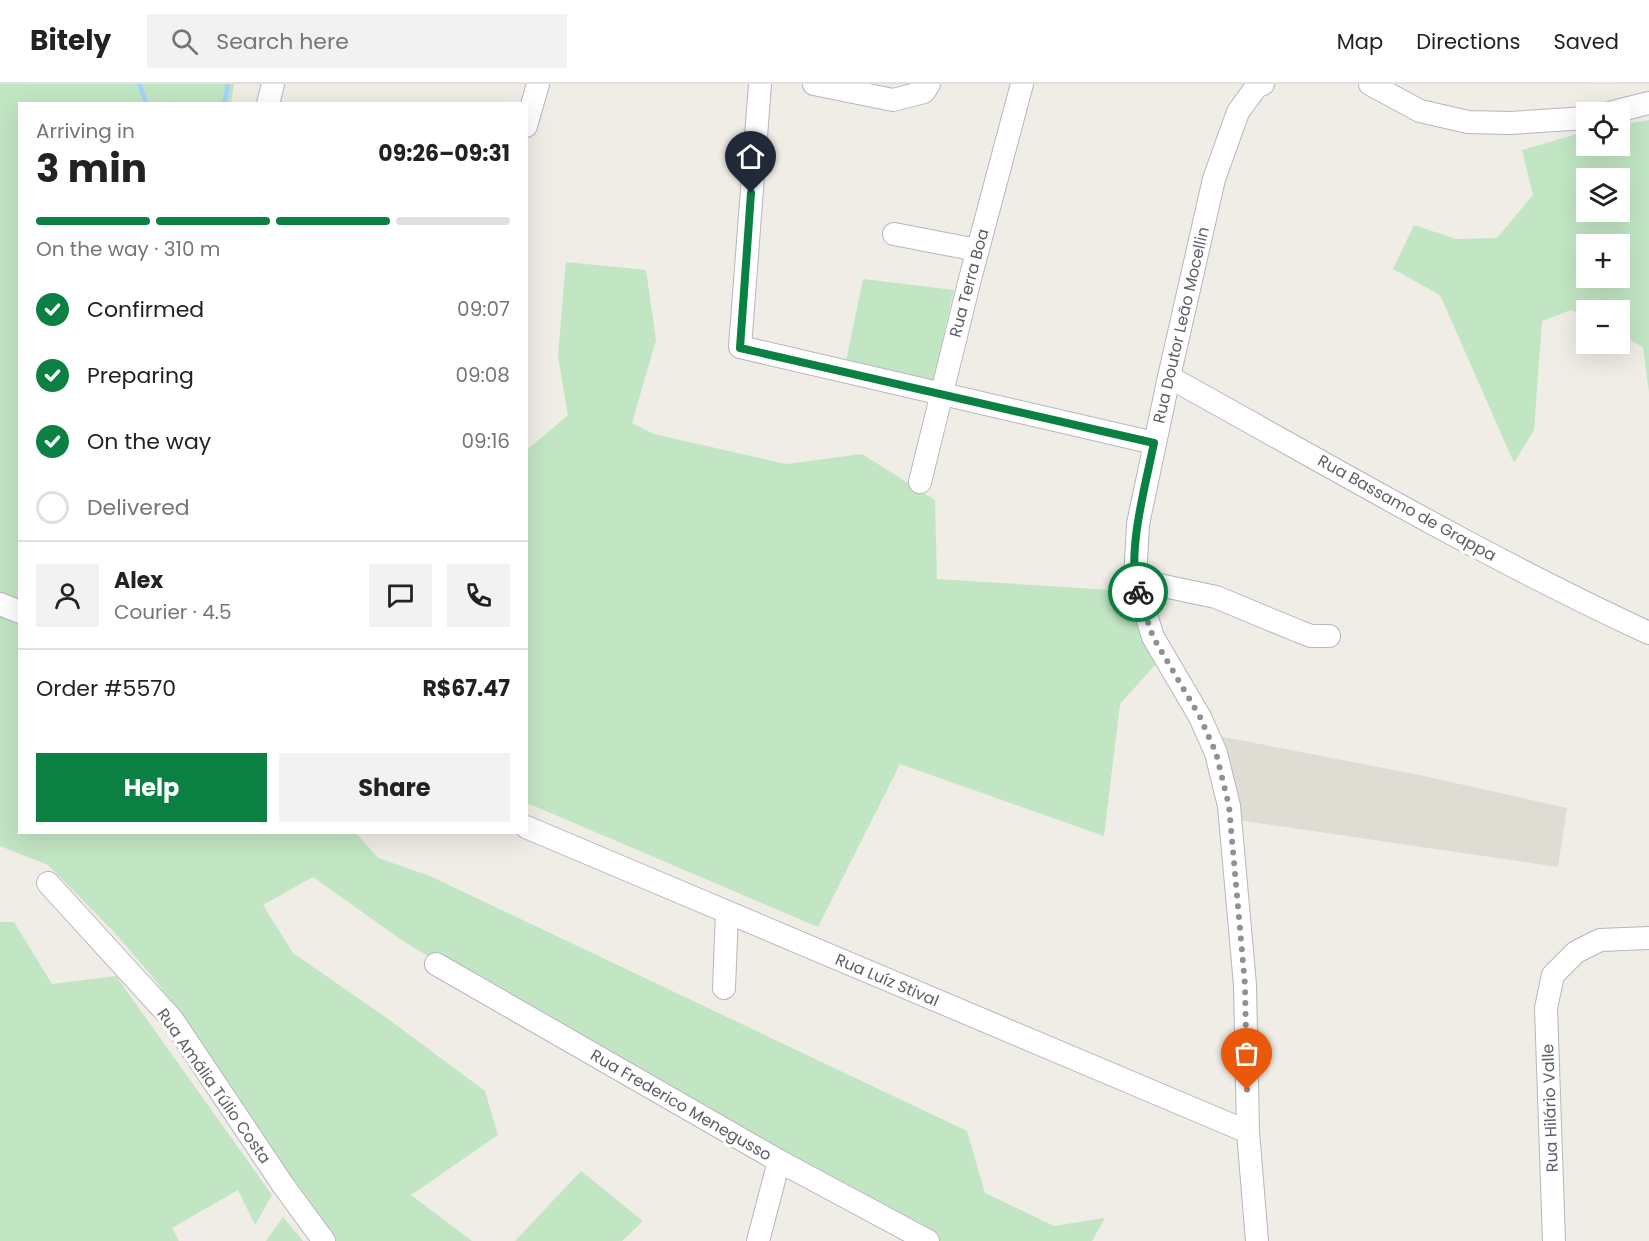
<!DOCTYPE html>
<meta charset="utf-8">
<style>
:root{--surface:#fff;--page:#f2f2f2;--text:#222;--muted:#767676;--line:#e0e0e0;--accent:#0b8043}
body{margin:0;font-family:Poppins,sans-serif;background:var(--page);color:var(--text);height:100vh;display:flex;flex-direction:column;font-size:22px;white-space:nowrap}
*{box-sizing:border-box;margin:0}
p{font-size:20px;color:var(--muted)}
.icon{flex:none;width:33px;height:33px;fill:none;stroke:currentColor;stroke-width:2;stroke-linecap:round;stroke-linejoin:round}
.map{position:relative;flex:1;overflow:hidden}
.side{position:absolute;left:18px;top:18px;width:510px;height:732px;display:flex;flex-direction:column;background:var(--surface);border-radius:0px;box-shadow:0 6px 24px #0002}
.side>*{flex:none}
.tools{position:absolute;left:1576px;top:18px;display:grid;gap:12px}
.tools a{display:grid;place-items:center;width:54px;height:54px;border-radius:0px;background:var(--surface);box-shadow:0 6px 24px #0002;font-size:30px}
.pin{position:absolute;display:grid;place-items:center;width:51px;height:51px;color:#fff;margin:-62px -26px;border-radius:50% 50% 50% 0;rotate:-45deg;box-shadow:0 0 6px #0007}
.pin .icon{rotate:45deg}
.courier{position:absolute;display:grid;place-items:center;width:60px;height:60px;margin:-30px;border:4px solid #0b8043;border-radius:50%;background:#fff;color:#222;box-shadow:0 2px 8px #0007}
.overview em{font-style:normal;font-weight:700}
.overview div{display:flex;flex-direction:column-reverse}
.overview{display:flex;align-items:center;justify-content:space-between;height:102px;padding:0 18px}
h1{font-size:39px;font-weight:700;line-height:45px}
.bar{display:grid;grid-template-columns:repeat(4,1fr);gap:9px 6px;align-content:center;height:72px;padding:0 18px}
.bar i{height:8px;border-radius:4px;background:var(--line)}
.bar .current{background:var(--accent)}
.bar p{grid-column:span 4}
.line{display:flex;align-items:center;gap:15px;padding:0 18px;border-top:2px solid var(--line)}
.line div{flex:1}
.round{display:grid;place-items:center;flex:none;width:63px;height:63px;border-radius:0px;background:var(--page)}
ol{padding:0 18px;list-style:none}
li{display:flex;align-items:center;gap:18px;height:66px}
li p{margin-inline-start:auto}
li .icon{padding:6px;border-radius:50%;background:var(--accent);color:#fff;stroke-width:4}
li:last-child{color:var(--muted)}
li i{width:33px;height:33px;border:3px solid var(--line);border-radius:50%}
.primary-button{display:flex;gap:12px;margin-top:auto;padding:12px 18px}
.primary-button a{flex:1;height:69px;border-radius:0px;background:var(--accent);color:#fff;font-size:24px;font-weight:700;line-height:69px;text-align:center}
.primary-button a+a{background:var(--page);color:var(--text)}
header{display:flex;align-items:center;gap:36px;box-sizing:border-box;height:84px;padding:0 30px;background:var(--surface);border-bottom:2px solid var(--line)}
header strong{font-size:28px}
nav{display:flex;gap:33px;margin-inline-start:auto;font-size:21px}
.search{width:420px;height:54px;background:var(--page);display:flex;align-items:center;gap:15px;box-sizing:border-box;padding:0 21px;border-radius:0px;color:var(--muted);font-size:22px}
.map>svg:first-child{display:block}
.education{fill:#dfdcd3}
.green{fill:#c2e6c4;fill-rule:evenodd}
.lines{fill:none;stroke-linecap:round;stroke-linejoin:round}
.stream{stroke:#a5d3ff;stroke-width:4.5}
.minor-casing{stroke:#b5b7bc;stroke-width:24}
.minor{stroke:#fff;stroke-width:22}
.done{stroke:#909192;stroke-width:6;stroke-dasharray:0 10.8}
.route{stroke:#0b8043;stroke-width:8}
.labels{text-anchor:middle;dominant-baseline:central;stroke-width:6;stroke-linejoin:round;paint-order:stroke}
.street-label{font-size:16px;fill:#5d6065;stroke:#fff}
</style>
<header>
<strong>Bitely</strong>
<div class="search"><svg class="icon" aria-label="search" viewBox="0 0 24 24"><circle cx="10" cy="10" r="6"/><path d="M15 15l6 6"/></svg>Search here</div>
<nav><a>Map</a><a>Directions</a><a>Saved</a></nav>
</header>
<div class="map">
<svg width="1649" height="1157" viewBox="0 0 1649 1157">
<rect width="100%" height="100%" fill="#efede5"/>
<path class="education" d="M1219,652l200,39 148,33 -9,59 -321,-47z"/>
<g class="green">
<path d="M0,0h234l-3,19 -211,1v728l336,1 22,25 52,18 537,255 18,62 69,33 51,-8 -13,23h-155l-426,-235 -108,-65 -90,-64 -50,28 30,48 91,63 101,75 13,44 -87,60 61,46h-136l-180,-260 -42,-49 -66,-67 -48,-19z"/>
<path d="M1649,36v272l-6,-45 -23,-12v-25h-33v8l-16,-8 -29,11 -8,109 -20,33 -74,-168 -47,-26 21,-44 42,14 41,-1 36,-43 -11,-45 65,-19v15h33v-21zM1587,94h33v34h-33zM1620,160v34h-33v-34z"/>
<path d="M566,178l80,8 10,70 -24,83 22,11 132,30 76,-10 73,46 2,79 191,12 27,74 -35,39 -16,132 -204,-72 -82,163 -291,-124 -1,-352 42,-36 -10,-59z"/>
<path d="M863,195l91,11 -22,96 -87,-20z"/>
<path d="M0,838h14l38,62 64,-8 156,219 -17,30 -17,-35 -66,38 7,13h-179z"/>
<path d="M581,1087l62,50 -21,20h-107z"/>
<path d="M283,1133l20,24h-37z"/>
</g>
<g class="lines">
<g class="stream">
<path d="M139,0l8,20"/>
<path d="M171,20h3"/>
<path d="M224,20l4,-20"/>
</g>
<g class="minor-casing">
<g id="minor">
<path d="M760,0l-20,263 414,96"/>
<path d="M814,0l79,16 31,-8 5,-8"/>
<path d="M1370,0l50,27 48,11 42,1 77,-5"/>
<path d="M268,20l5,-20"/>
<path d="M1613,28l36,-9"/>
<path d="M526,42l12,-42"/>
<path d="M894,150l83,16"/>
<path d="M1169,293c158,87 315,180 480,256"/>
<path d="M920,398l50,-203 52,-195"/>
<path d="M1135,496l81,17 82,34 13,5h18"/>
<path d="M0,520l20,8"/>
<path d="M526,743l722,305"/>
<path d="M48,799l124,136 111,166 41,56"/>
<path d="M436,880l343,197 149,80"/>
<path d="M724,904l3,-76"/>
<path d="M758,1157l21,-80"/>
<path d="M1257,1157l-9,-109 -3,-147 -16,-179 -13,-53 -16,-36 -47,-80 -18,-57 3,-56 31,-147 45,-198 24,-67 19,-26 6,-2"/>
<path d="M1554,1157l-8,-233 7,-33 23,-23 24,-12 49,-2"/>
</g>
</g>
<use href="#minor" class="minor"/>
</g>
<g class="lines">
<path class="done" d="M1138,508l15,45 47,80 16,36 13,53 16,179 2,105"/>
<path class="route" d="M751,109l-11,155 414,95c-8,40 -28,111 -16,149"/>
</g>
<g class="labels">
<g class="street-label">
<text transform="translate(969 199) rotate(-75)">Rua Terra Boa</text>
<text transform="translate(1181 241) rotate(-77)">Rua Doutor Leão Mocellin</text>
<text transform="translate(1407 424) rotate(29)">Rua Bassamo de Grappa</text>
<text transform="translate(887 896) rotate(23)">Rua Luíz Stival</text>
<text transform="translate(214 1002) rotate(55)">Rua Amália Túlio Costa</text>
<text transform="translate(681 1021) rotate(30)">Rua Frederico Menegusso</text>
<text transform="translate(1550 1024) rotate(-92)">Rua Hilário Valle</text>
</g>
</g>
</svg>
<div class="tools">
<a><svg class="icon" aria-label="locate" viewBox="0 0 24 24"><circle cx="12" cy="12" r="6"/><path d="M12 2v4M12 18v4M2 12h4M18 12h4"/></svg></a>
<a><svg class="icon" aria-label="layers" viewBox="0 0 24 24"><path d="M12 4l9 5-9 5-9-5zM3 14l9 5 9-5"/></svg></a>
<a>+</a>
<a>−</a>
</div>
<div class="pin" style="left:1247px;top:1006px;background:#ea580c"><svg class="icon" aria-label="bag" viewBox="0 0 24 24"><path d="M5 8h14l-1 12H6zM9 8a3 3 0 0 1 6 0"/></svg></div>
<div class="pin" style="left:751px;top:109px;background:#1f2937"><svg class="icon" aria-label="home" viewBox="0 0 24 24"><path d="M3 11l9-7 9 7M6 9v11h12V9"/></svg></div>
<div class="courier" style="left:1138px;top:508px"><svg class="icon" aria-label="bike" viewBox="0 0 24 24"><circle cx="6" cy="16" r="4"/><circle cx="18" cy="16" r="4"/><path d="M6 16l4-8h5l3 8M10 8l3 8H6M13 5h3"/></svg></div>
<section class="side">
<div class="overview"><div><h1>3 min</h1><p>Arriving in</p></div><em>09:26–09:31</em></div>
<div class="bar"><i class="current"></i><i class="current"></i><i class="current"></i><i></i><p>On the way · 310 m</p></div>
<ol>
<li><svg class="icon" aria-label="check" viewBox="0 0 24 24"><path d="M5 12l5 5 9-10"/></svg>Confirmed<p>09:07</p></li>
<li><svg class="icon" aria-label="check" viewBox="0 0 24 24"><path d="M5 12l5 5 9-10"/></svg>Preparing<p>09:08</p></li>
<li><svg class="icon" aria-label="check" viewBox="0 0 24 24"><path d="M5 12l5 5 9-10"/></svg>On the way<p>09:16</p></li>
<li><i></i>Delivered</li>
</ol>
<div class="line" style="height:108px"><a class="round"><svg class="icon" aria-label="person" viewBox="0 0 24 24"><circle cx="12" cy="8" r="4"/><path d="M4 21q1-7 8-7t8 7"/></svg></a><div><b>Alex</b><p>Courier · 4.5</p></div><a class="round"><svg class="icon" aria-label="chat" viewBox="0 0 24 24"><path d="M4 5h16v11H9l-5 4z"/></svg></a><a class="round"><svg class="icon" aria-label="phone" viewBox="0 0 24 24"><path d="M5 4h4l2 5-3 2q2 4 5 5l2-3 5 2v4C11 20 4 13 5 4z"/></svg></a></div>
<div class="line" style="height:78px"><div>Order #5570</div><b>R$67.47</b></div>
<div class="primary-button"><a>Help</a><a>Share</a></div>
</section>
</div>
